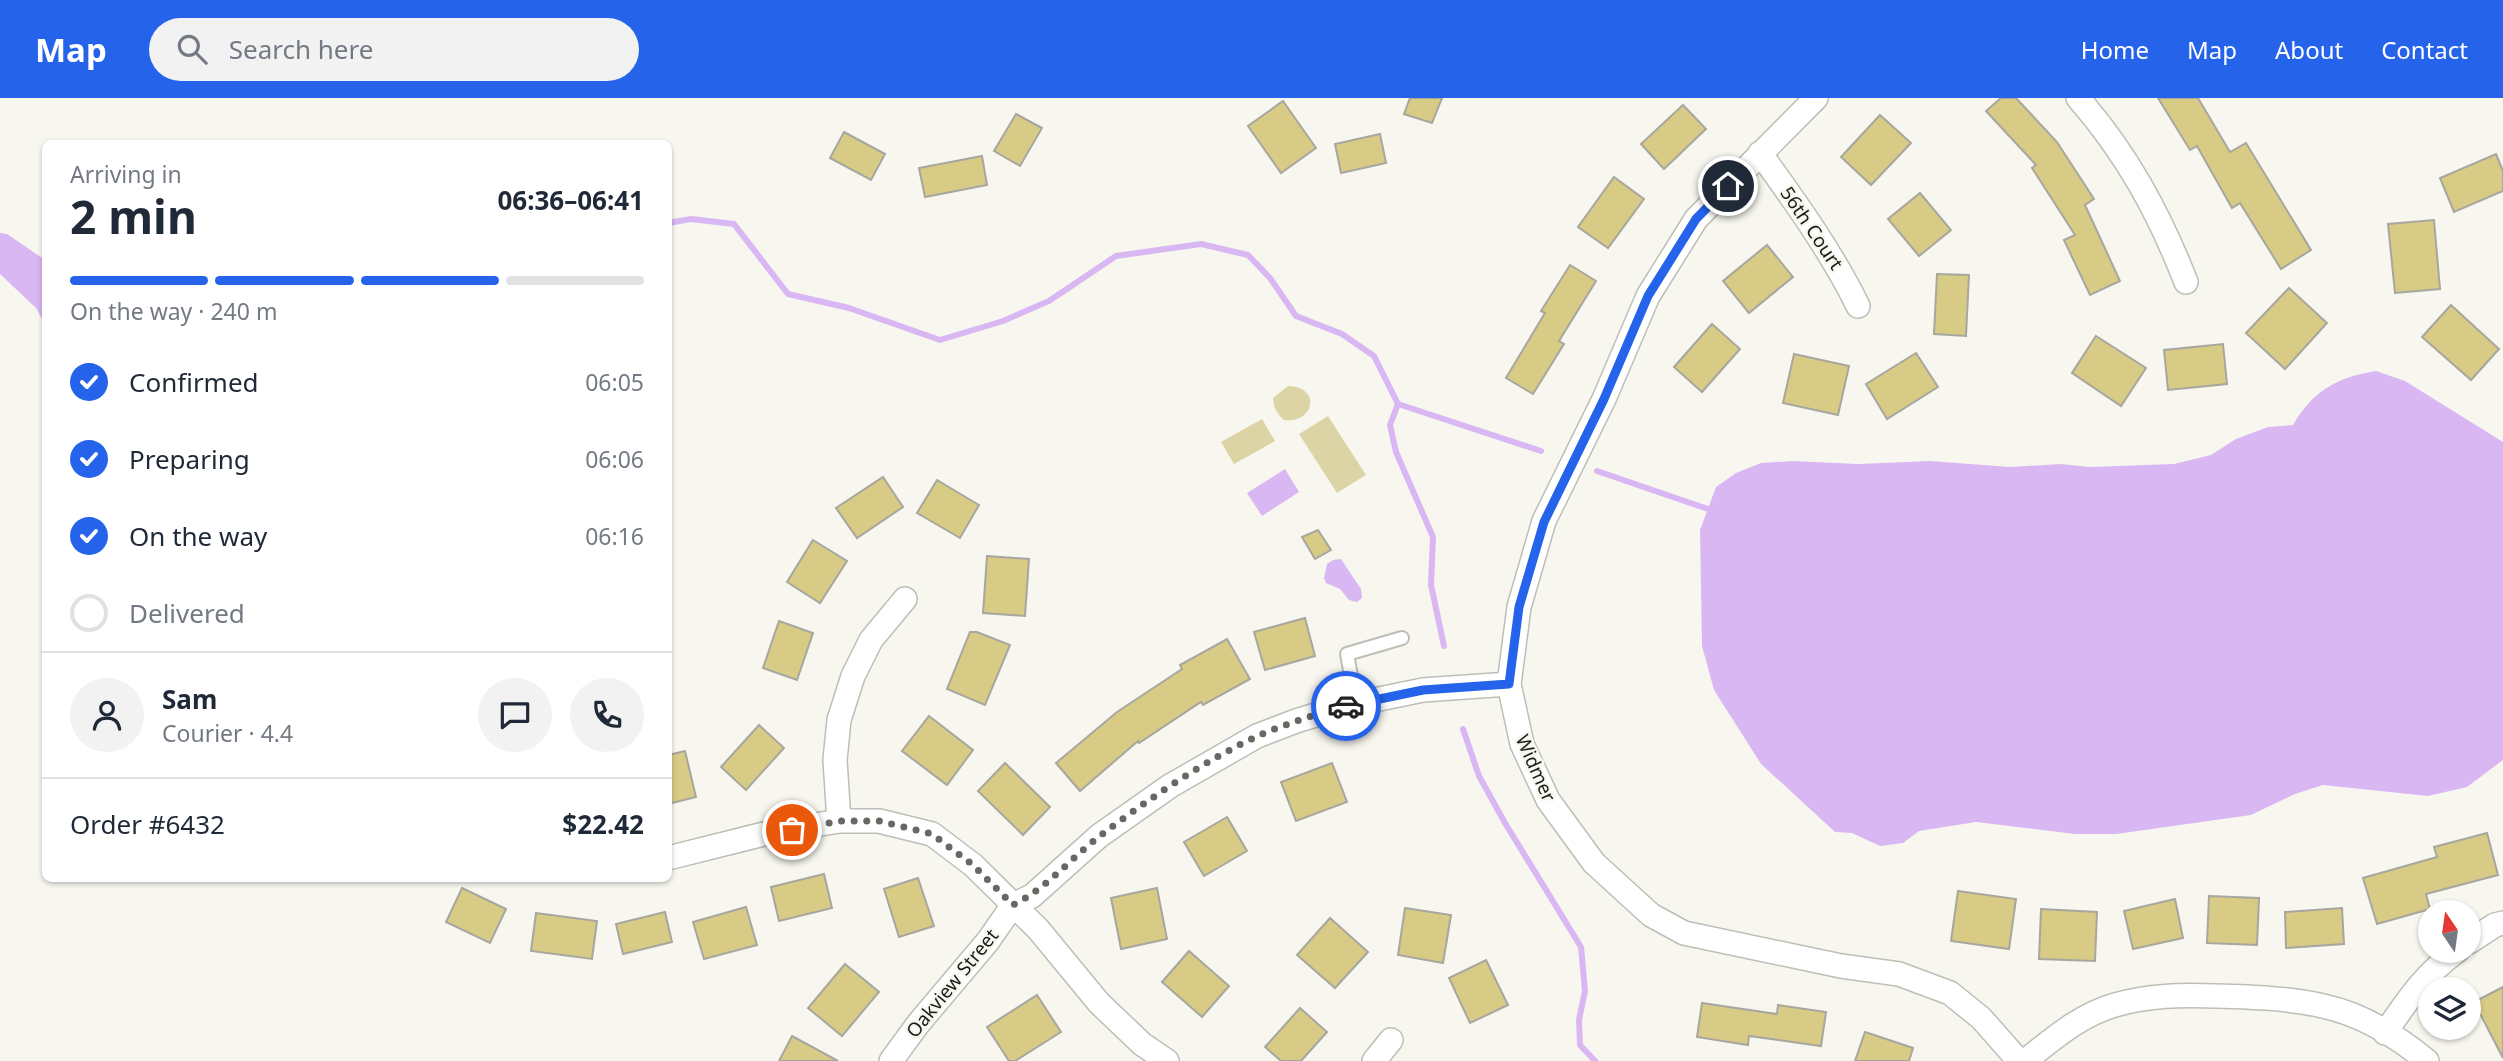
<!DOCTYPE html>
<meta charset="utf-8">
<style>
:root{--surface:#fff;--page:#f2f2f3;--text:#1f2937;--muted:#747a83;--line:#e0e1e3;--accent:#2563eb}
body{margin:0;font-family:"Noto Sans",sans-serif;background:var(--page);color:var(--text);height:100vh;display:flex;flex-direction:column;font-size:26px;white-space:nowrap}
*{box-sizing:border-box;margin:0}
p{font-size:23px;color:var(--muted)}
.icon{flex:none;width:38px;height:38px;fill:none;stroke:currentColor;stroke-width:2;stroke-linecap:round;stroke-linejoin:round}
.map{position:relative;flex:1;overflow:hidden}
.details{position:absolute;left:42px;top:42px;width:630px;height:742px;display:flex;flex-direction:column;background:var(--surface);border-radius:10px;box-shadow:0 2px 5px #0004}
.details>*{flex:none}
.needle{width:46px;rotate:347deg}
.controls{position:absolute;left:2418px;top:802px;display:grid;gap:14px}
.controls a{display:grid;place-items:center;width:63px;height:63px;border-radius:50%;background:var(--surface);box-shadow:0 2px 5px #0004;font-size:35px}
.pin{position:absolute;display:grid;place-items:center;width:60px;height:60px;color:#fff;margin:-30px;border:4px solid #fff;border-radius:50%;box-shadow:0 2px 7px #0007}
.courier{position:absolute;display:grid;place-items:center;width:70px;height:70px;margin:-35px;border:5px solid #2563eb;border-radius:50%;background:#fff;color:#222;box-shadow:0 2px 9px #0007}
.headline em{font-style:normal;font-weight:700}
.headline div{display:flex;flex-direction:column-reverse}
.headline{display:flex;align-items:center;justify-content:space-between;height:119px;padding:0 28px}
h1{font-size:46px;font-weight:700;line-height:52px}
.bar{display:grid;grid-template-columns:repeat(4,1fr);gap:10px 7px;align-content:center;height:84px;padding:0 28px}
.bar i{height:9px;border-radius:5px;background:var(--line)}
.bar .active{background:var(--accent)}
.bar p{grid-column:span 4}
.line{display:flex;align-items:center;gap:18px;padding:0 28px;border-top:2px solid var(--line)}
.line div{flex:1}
.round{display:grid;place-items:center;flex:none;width:74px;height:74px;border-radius:37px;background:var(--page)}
ol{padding:0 28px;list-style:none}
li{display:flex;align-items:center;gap:21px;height:77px}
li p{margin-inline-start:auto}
li .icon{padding:7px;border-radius:50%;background:var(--accent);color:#fff;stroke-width:4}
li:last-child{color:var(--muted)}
li i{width:38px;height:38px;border:4px solid var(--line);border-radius:50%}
header{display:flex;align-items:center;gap:42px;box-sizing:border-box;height:98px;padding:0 35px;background:var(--accent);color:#fff}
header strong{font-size:33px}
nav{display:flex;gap:38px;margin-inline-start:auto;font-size:24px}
.search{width:490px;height:63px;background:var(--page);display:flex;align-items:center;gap:18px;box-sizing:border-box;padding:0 24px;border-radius:38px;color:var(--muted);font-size:26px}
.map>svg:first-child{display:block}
.green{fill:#ddd4a6}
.water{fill:#d9b7f3}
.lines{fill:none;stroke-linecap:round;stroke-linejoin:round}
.stream{stroke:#d9b7f3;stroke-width:6}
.building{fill:#d8cb85;stroke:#a7a69f;stroke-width:2}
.lane-casing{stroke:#bfbeb6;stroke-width:16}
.street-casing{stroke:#bfbeb6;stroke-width:26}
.lane{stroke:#fff;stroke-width:12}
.street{stroke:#fff;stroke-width:23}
.done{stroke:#686863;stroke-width:7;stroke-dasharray:0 12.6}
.route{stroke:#2563eb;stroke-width:9}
.labels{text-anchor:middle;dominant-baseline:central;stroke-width:5;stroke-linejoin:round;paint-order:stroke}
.street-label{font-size:19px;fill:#1b1b18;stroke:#f8f7ef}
</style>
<header>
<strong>Map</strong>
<div class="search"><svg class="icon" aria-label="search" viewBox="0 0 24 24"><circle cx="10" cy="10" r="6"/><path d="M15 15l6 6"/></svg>Search here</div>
<nav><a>Home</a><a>Map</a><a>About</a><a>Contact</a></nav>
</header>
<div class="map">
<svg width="2503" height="963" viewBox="0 0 2503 963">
<rect width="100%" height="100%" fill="#f8f7ef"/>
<g class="green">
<path d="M1288,288c34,1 26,38 -4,34 -8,-7 -10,-12 -11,-22z"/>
<path d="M1328,318l38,59 -29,18 -38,-59z"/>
<path d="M1262,321l13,22 -41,23 -13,-22z"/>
</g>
<g class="water">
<path d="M0,135l7,1 38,26v64l-9,-16 -36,-34z"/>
<path d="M2376,273l29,10 98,61v318l-36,27 -39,9 -105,-11 -28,9 -44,21 -135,19h-41l-99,-12 -57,9 -16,12 -23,3 -28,-13 -17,-1 -74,-68 -47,-74 -12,-44 -2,-116 16,-43 20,-14 25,-10 32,-2 65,3 72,-3 80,6 51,-3 29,3 84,-3 37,-9 25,-16 32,-12 25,-2c20,-34 44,-48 83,-54z"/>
<path d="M1285,371l14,23 -37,24 -15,-23z"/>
<path d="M1341,461l20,30 1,9 -5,4 -8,-2 -9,-11 -14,-6 -2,-5 3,-14 6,-4z"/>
</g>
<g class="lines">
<g class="stream">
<path d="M668,125l23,-4 43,5 54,70 61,14 91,32 63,-19 46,-20 67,-45 85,-12 47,11 22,23 26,38 46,18 32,22 24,48 143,47"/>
<path d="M1398,306l-8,21 6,27 37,85 -2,48 13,61"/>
<path d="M1597,373l111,38"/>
<path d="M1463,631l16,47 26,47 76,124 4,44 -6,29 1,25 15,16"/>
</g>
</g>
<g class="building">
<path d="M1410,0h32l-10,25 -28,-9z"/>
<path d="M2001,0h15l41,44 37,57 -9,6 35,76 -30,14 -26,-55 11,-5 -43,-67 4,-3 -50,-54z"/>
<path d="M2158,0h40l32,54 16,-9 65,107 -30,19 -41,-66 -8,5 -35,-62 -7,4z"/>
<path d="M1283,3l33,47 -35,25 -33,-47z"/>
<path d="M1683,7l23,24 -42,40 -23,-25z"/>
<path d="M1016,16l26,14 -22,38 -26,-15z"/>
<path d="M1880,17l31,28 -40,42 -30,-28z"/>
<path d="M844,34l41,22 -14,26 -41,-22z"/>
<path d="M1380,36l6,29 -45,10 -6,-29z"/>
<path d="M2496,56l7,17v20l-49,21 -14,-34z"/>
<path d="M982,58l5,29 -62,12 -6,-29z"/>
<path d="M1614,79l30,22 -36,49 -30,-21z"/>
<path d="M1920,95l31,37 -32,26 -31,-37z"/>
<path d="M2434,122l6,69 -45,4 -7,-69z"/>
<path d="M1767,147l26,32 -44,36 -26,-32z"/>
<path d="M1570,167l26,16 -37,60 5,3 -31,50 -27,-16 39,-65 -4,-2z"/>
<path d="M1937,176l32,1 -3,61 -32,-2z"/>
<path d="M2289,190l38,35 -42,46 -39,-36z"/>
<path d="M2451,207l48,44 -28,31 -49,-43z"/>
<path d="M1712,226l28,25 -38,43 -28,-25z"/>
<path d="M2096,238l50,32 -25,38 -49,-33z"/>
<path d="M2223,246l4,40 -59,6 -4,-40z"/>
<path d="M1916,255l22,34 -51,32 -21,-35z"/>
<path d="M1794,256l55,12 -11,49 -55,-12z"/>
<path d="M883,379l20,30 -46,31 -21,-30z"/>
<path d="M937,382l42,25 -19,33 -43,-25z"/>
<path d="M1318,432l13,20 -16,9 -13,-22z"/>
<path d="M813,442l34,21 -27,42 -33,-21z"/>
<path d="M987,458l42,3 -4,57 -42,-3z"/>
<path d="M1305,520l10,38 -50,14 -11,-38z"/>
<path d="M779,523l34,12 -16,47 -34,-12z"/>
<path d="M970,534h7l33,13 -25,60 -38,-16z"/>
<path d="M1227,541l23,40 -47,26 -2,-3 -62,41 -1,-2 -58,50 -24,-28 61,-51 65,-43 -2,-4z"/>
<path d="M929,618l44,34 -26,35 -45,-34z"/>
<path d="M759,627l25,23 -38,42 -25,-23z"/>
<path d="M685,653l11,46 -28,7v-49z"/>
<path d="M1005,665l45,44 -27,28 -45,-44z"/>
<path d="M1332,665l15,39 -51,19 -15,-39z"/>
<path d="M1227,719l20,34 -43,25 -20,-34z"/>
<path d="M2487,735l11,42 -72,19 4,15 -53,15 -14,-46 74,-21 -3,-10z"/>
<path d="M824,776l8,34 -53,13 -8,-34z"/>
<path d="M918,780l16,48 -35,11 -15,-48z"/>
<path d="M462,790l44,21 -16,34 -44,-21z"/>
<path d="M1157,790l10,51 -46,10 -10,-51z"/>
<path d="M1958,793l58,8 -7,50 -58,-8z"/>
<path d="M2209,798l50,2 -2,47 -50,-2z"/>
<path d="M2175,801l8,39 -50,11 -9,-38z"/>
<path d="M746,809l11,38 -53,14 -11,-37z"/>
<path d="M1405,810l46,7 -8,48 -45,-8z"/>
<path d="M2342,810l2,36 -58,4 -1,-36z"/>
<path d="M2041,811l56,3 -2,49 -56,-2z"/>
<path d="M665,814l7,30 -49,12 -7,-30z"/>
<path d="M536,815l61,8 -5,38 -61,-8z"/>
<path d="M1330,820l38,34 -33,36 -38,-33z"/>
<path d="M1189,853l40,35 -27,31 -40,-35z"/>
<path d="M1486,862l22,45 -38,18 -21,-45z"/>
<path d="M845,866l34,28 -37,44 -34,-28z"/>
<path d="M2503,889v71l-29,-56z"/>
<path d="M1037,897l24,37 -46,29h-6l-22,-34z"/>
<path d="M1702,905l75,11 1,-9 48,7 -5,34 -72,-10 -1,9 -51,-8z"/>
<path d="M1300,910l27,24 -26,29h-20l-16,-14z"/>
<path d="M1865,934l48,16 -4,13h-54z"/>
<path d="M792,938l46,25h-59z"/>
</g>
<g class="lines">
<g class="lane-casing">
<path id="lane" d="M1356,605l-9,-49 55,-16"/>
</g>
<g class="street-casing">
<g id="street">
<path d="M1816,0l-120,121 -48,77 -44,103 -60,122 -25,86 -10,77 13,60 26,56 46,63 57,52 33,18 157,33 58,8 51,19 31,25 38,43"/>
<path d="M2078,0c49,56 81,115 108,184"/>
<path d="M1760,55c36,50 71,98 98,153"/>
<path d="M839,723l-4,-61 4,-40 14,-44 18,-36 34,-41"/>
<path d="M668,760l100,-25 71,-12h40l53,13 41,31 65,64 61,74 43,41 25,17"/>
<path d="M2469,844l26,-17 8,-2"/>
<path d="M2385,935c24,-35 38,-57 73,-83"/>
<path d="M891,963l27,-37 70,-83 25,-36 19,-9 67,-60 71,-50 87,-50 39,-15 49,-15 78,-16 86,-6"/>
<path d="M1374,963l17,-21"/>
<path d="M2025,963c28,-22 55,-46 90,-56 34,-10 67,-10 101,-9 36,1 72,2 107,10 38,8 75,31 104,55"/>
</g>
</g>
<use href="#lane" class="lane"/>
<use href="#street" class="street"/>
</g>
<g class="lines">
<path class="done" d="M792,732l47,-9h40l53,13 41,31 40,40c34,-17 58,-47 88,-70 46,-35 106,-76 159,-100 28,-12 57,-21 86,-29"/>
<path class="route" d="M1346,608l77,-16 86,-6 10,-77 25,-85 60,-123 44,-103 48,-77 32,-33"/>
</g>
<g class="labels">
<g class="street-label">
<text transform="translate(1812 130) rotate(56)">56th Court</text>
<text transform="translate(1536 670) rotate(66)">Widmer</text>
<text transform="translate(952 885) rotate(-51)">Oakview Street</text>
</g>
</g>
</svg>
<div class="controls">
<a><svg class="needle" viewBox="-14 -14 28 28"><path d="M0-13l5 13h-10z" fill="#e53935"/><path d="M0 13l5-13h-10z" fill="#747a83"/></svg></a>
<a><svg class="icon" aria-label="layers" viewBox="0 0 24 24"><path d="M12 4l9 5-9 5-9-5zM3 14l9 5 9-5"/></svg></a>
</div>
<div class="pin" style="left:792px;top:732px;background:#ea580c"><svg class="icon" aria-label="bag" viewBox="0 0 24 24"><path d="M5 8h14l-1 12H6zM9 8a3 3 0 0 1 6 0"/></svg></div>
<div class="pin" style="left:1728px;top:88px;background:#1f2937"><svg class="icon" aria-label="home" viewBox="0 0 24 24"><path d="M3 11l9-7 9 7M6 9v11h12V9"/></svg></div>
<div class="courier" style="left:1346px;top:608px"><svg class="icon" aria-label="car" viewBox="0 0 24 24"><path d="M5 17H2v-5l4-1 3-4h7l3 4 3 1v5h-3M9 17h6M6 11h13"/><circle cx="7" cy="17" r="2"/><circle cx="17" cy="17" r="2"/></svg></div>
<section class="details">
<div class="headline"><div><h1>2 min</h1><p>Arriving in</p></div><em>06:36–06:41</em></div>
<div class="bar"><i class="active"></i><i class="active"></i><i class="active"></i><i></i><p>On the way · 240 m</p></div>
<ol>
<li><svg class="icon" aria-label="check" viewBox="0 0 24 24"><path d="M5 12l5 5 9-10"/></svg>Confirmed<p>06:05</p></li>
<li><svg class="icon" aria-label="check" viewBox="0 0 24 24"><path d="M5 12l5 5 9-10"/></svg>Preparing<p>06:06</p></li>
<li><svg class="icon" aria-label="check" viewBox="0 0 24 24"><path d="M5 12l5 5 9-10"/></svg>On the way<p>06:16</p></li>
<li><i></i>Delivered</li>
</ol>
<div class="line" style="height:126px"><a class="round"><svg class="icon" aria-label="person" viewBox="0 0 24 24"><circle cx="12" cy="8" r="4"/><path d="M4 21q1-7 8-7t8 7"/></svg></a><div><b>Sam</b><p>Courier · 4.4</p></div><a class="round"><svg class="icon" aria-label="chat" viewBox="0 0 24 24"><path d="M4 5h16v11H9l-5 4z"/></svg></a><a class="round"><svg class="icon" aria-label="phone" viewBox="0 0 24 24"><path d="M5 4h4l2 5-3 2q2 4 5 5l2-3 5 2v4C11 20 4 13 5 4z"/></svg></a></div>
<div class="line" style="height:91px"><div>Order #6432</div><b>$22.42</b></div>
</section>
</div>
